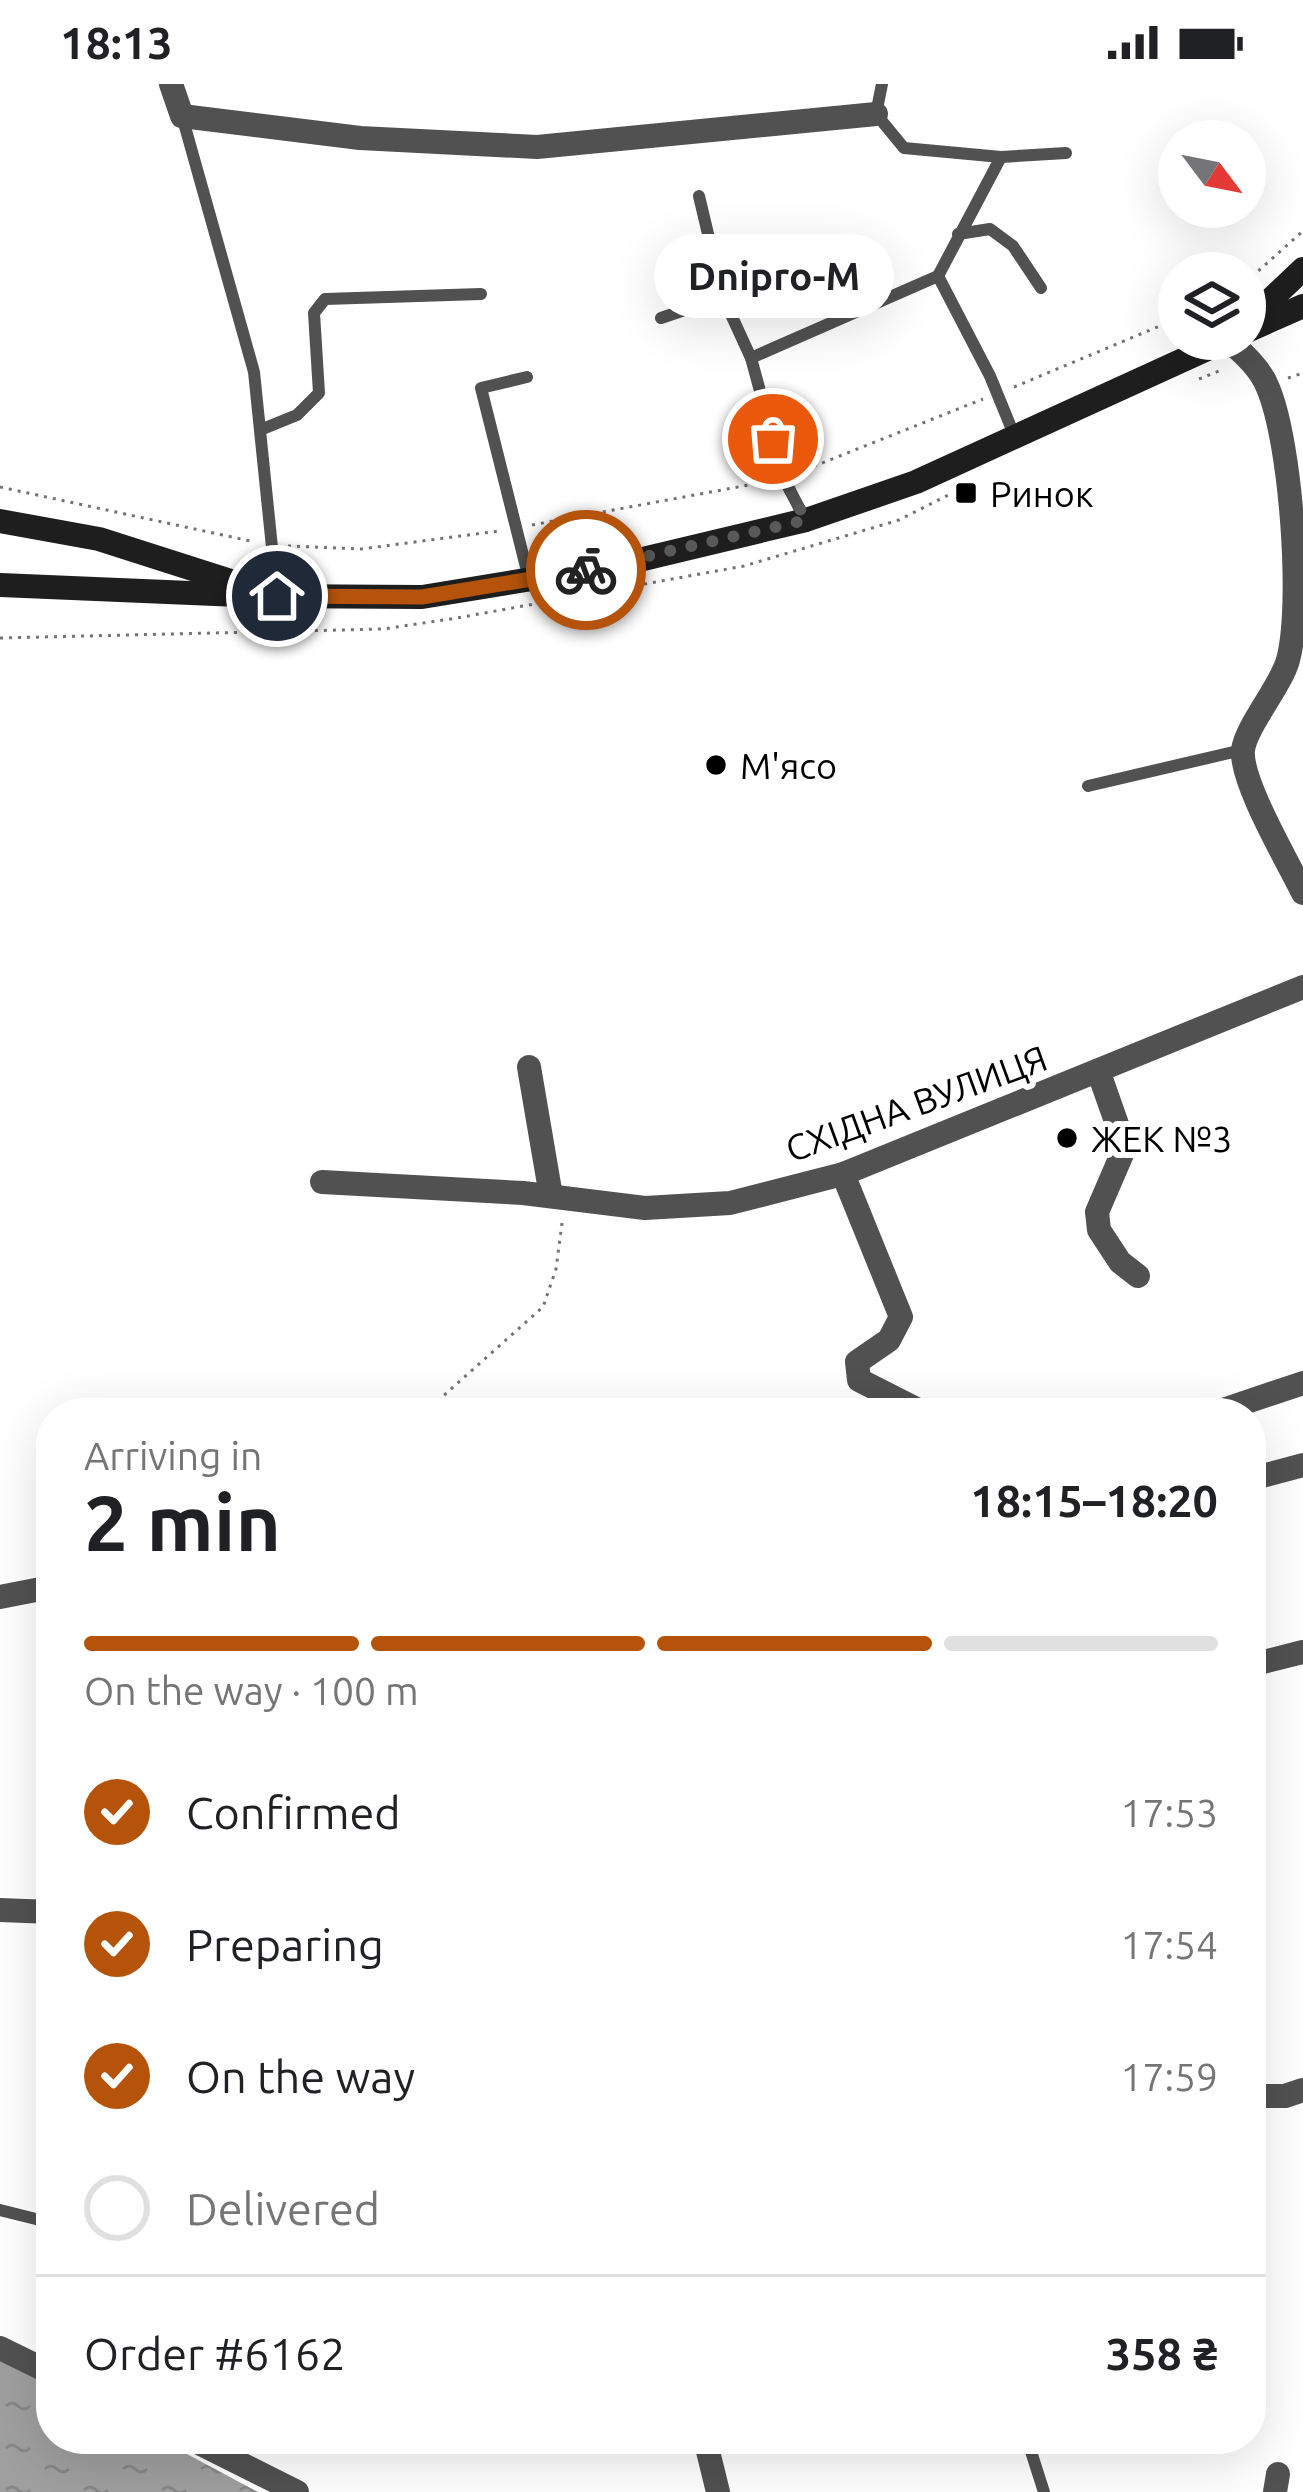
<!DOCTYPE html>
<meta charset="utf-8">
<style>
:root{--surface:#fff;--page:#f2f2f2;--text:#202124;--muted:#757577;--line:#e0e0e0;--accent:#b45309}
body{margin:0;font-family:Ubuntu,sans-serif;background:var(--page);color:var(--text);height:100vh;display:flex;flex-direction:column;font-size:45px;white-space:nowrap}
*{box-sizing:border-box;margin:0}
p{font-size:39px;color:var(--muted)}
.icon{flex:none;width:66px;height:66px;fill:none;stroke:currentColor;stroke-width:2;stroke-linecap:round;stroke-linejoin:round}
.map{position:relative;flex:1;overflow:hidden}
.drawer{position:absolute;left:36px;top:1314px;width:1230px;height:1056px;display:flex;flex-direction:column;background:var(--surface);border-radius:48px;box-shadow:0 12px 48px #0002}
.drawer>*{flex:none}
.needle{width:78px;rotate:122deg}
.controls{position:absolute;left:1158px;top:36px;display:grid;gap:24px}
.controls a{display:grid;place-items:center;width:108px;height:108px;border-radius:50%;background:var(--surface);box-shadow:0 12px 48px #0002;font-size:60px}
.pin{position:absolute;display:grid;place-items:center;width:102px;height:102px;color:#fff;margin:-51px;border:6px solid #fff;border-radius:50%;box-shadow:0 3px 12px #0007}
.courier{position:absolute;display:grid;place-items:center;width:120px;height:120px;margin:-60px;border:9px solid #b45309;border-radius:50%;background:#fff;color:#222;box-shadow:0 3px 15px #0007}
.bubble{position:absolute;height:84px;border-radius:42px;background:var(--surface);box-shadow:0 12px 48px #0002;font-size:39px;font-weight:700;line-height:84px;text-align:center}
.summary em{font-style:normal;font-weight:700}
.summary div{display:flex;flex-direction:column-reverse}
.summary{display:flex;align-items:center;justify-content:space-between;height:204px;padding:0 48px}
h1{font-size:78px;font-weight:700;line-height:90px}
.bar{display:grid;grid-template-columns:repeat(4,1fr);gap:18px 12px;align-content:center;height:144px;padding:0 48px}
.bar i{height:15px;border-radius:9px;background:var(--line)}
.bar .active{background:var(--accent)}
.bar p{grid-column:span 4}
.line{display:flex;align-items:center;gap:30px;padding:0 48px;border-top:3px solid var(--line)}
.line div{flex:1}
ol{padding:0 48px;list-style:none}
li{display:flex;align-items:center;gap:36px;height:132px}
li p{margin-inline-start:auto}
li .icon{padding:12px;border-radius:50%;background:var(--accent);color:#fff;stroke-width:4}
li:last-child{color:var(--muted)}
li i{width:66px;height:66px;border:6px solid var(--line);border-radius:50%}
.status{display:flex;justify-content:space-between;align-items:center;height:84px;padding:0 60px;background:var(--surface);direction:ltr}
.status svg{height:33px;fill:currentColor}
.map>svg:first-child{display:block}
.water{fill:url(#water-ripples)}
.lines{fill:none;stroke-linecap:round;stroke-linejoin:round}
.path{stroke:#737373;stroke-width:3;stroke-dasharray:3 6;stroke-linecap:butt}
.lane{stroke:#515151;stroke-width:12}
.street{stroke:#515151;stroke-width:24}
.secondary{stroke:#1e1e1e;stroke-width:24}
.done{stroke:#595959;stroke-width:12;stroke-dasharray:0 21.6}
.route{stroke:#b45309;stroke-width:15}
.poi-dot{fill:#000;stroke:#fff;stroke-width:4.5}
.labels{text-anchor:middle;dominant-baseline:central;stroke-width:12;stroke-linejoin:round;paint-order:stroke}
.poi-label{font-size:36px;fill:#000;stroke:#fff;text-anchor:start}
.street-label{font-size:36px;fill:#000;stroke:#fff}
</style>
<div class="status"><b>18:13</b><svg viewBox="0 0 49 12"><path d="M0 12V9h3v3zM5 12V6h3v6zM10 12V3h3v9zM15 12V0h3v12zM26 1h20v11H26zM47 4h2v5h-2z"/></svg></div>
<div class="map">
<svg width="1303" height="2408" viewBox="0 0 1303 2408">
<defs>
<pattern id="water-ripples" width="26" height="14" patternUnits="userSpaceOnUse" patternTransform="scale(3)"><rect width="26" height="14" fill="#9f9f9f"/><path d="M2 4q2-2 4 0t4 0M15 11q2-2 4 0t4 0" fill="none" stroke="#878787"/></pattern>
</defs>
<rect width="100%" height="100%" fill="#fff"/>
<path class="water" d="M0,2275l51,26v54h108l99,53h-258z"/>
<g class="lines">
<g class="path">
<path d="M1245,199l58,-52"/>
<path d="M1288,294l15,-5"/>
<path d="M1199,295l25,-10"/>
<path d="M1014,303l165,-69"/>
<path d="M797,389l186,-74"/>
<path d="M0,403l255,55"/>
<path d="M532,441l233,-43"/>
<path d="M288,462l73,3 138,-18"/>
<path d="M599,511l4,14"/>
<path d="M0,554l383,-9 74,-11 287,-52 155,-46 63,-32"/>
<path d="M424,1329l119,-106 13,-38 6,-46"/>
</g>
<g class="lane">
<path d="M882,0l-6,30 28,34 97,9 65,-4"/>
<path d="M182,32l72,256 23,224"/>
<path d="M699,112l24,101 28,61 33,121 21,40"/>
<path d="M958,150l32,-5 23,17 28,42"/>
<path d="M938,192l63,-119"/>
<path d="M661,234l62,-21"/>
<path d="M751,274l187,-82 52,100 25,61"/>
<path d="M527,293l-46,11 48,191"/>
<path d="M260,346l37,-15 22,-22 -5,-80 11,-14 156,-5"/>
<path d="M1088,702l154,-36"/>
<path d="M0,2126l44,11"/>
<path d="M1027,2355l17,53"/>
</g>
<g class="street">
<path d="M171,0l11,32 178,22 177,9 339,-33"/>
<path d="M1228,256c15,13 33,29 40,48 23,54 35,217 20,272 -7,26 -42,66 -45,90 -3,31 45,112 60,143"/>
<path d="M529,983l22,129"/>
<path d="M1099,989l26,74 -28,65 2,18 21,32 18,14"/>
<path d="M843,1090l58,143 -12,23 -32,22 2,18 65,33"/>
<path d="M322,1098l201,11 122,15 85,-5 113,-29 460,-187"/>
<path d="M1214,1329l89,-30"/>
<path d="M1251,1395l52,-14"/>
<path d="M0,1513l51,-10"/>
<path d="M1251,1581l52,-13"/>
<path d="M0,1826l51,2"/>
<path d="M1251,2012h34l18,-6"/>
<path d="M0,2264l51,25"/>
<path d="M191,2355l106,53"/>
<path d="M705,2355l13,53"/>
<path d="M1275,2408l3,-18"/>
</g>
<g class="secondary">
<path d="M1245,240l58,-55"/>
<path d="M1247,247l56,-25"/>
<path d="M0,437l99,18 147,47"/>
<path d="M0,501l261,11 161,1 196,-32 188,-45 110,-38 313,-143"/>
</g>
</g>
<g class="lines">
<path class="done" d="M586,486l220,-50 -22,-41 -11,-40"/>
<path class="route" d="M277,512l145,1 164,-27"/>
</g>
<g class="poi-dot">
<rect x="954" y="397" width="24" height="24" rx="6"/>
<circle cx="716" cy="681" r="12"/>
<circle cx="1067" cy="1054" r="12"/>
</g>
<g class="labels">
<g class="poi-label">
<text x="990" y="409">Ринок</text>
<text x="740" y="681">М'ясо</text>
<text x="1091" y="1054">ЖЕК №3</text>
</g>
<g class="street-label">
<text transform="translate(916 1019) rotate(-20)">СХІДНА ВУЛИЦЯ</text>
</g>
</g>
</svg>
<div class="controls">
<a><svg class="needle" viewBox="-14 -14 28 28"><path d="M0-13l5 13h-10z" fill="#e53935"/><path d="M0 13l5-13h-10z" fill="#757577"/></svg></a>
<a><svg class="icon" aria-label="layers" viewBox="0 0 24 24"><path d="M12 4l9 5-9 5-9-5zM3 14l9 5 9-5"/></svg></a>
</div>
<div class="pin" style="left:773px;top:355px;background:#ea580c"><svg class="icon" aria-label="bag" viewBox="0 0 24 24"><path d="M5 8h14l-1 12H6zM9 8a3 3 0 0 1 6 0"/></svg></div>
<div class="pin" style="left:277px;top:512px;background:#1f2937"><svg class="icon" aria-label="home" viewBox="0 0 24 24"><path d="M3 11l9-7 9 7M6 9v11h12V9"/></svg></div>
<div class="courier" style="left:586px;top:486px"><svg class="icon" aria-label="bike" viewBox="0 0 24 24"><circle cx="6" cy="16" r="4"/><circle cx="18" cy="16" r="4"/><path d="M6 16l4-8h5l3 8M10 8l3 8H6M13 5h3"/></svg></div>
<div class="bubble" style="left:654px;top:150px;width:240px">Dnipro-M</div>
<section class="drawer">
<div class="summary"><div><h1>2 min</h1><p>Arriving in</p></div><em>18:15–18:20</em></div>
<div class="bar"><i class="active"></i><i class="active"></i><i class="active"></i><i></i><p>On the way · 100 m</p></div>
<ol>
<li><svg class="icon" aria-label="check" viewBox="0 0 24 24"><path d="M5 12l5 5 9-10"/></svg>Confirmed<p>17:53</p></li>
<li><svg class="icon" aria-label="check" viewBox="0 0 24 24"><path d="M5 12l5 5 9-10"/></svg>Preparing<p>17:54</p></li>
<li><svg class="icon" aria-label="check" viewBox="0 0 24 24"><path d="M5 12l5 5 9-10"/></svg>On the way<p>17:59</p></li>
<li><i></i>Delivered</li>
</ol>
<div class="line" style="height:156px"><div>Order #6162</div><b>358 ₴</b></div>
</section>
</div>
